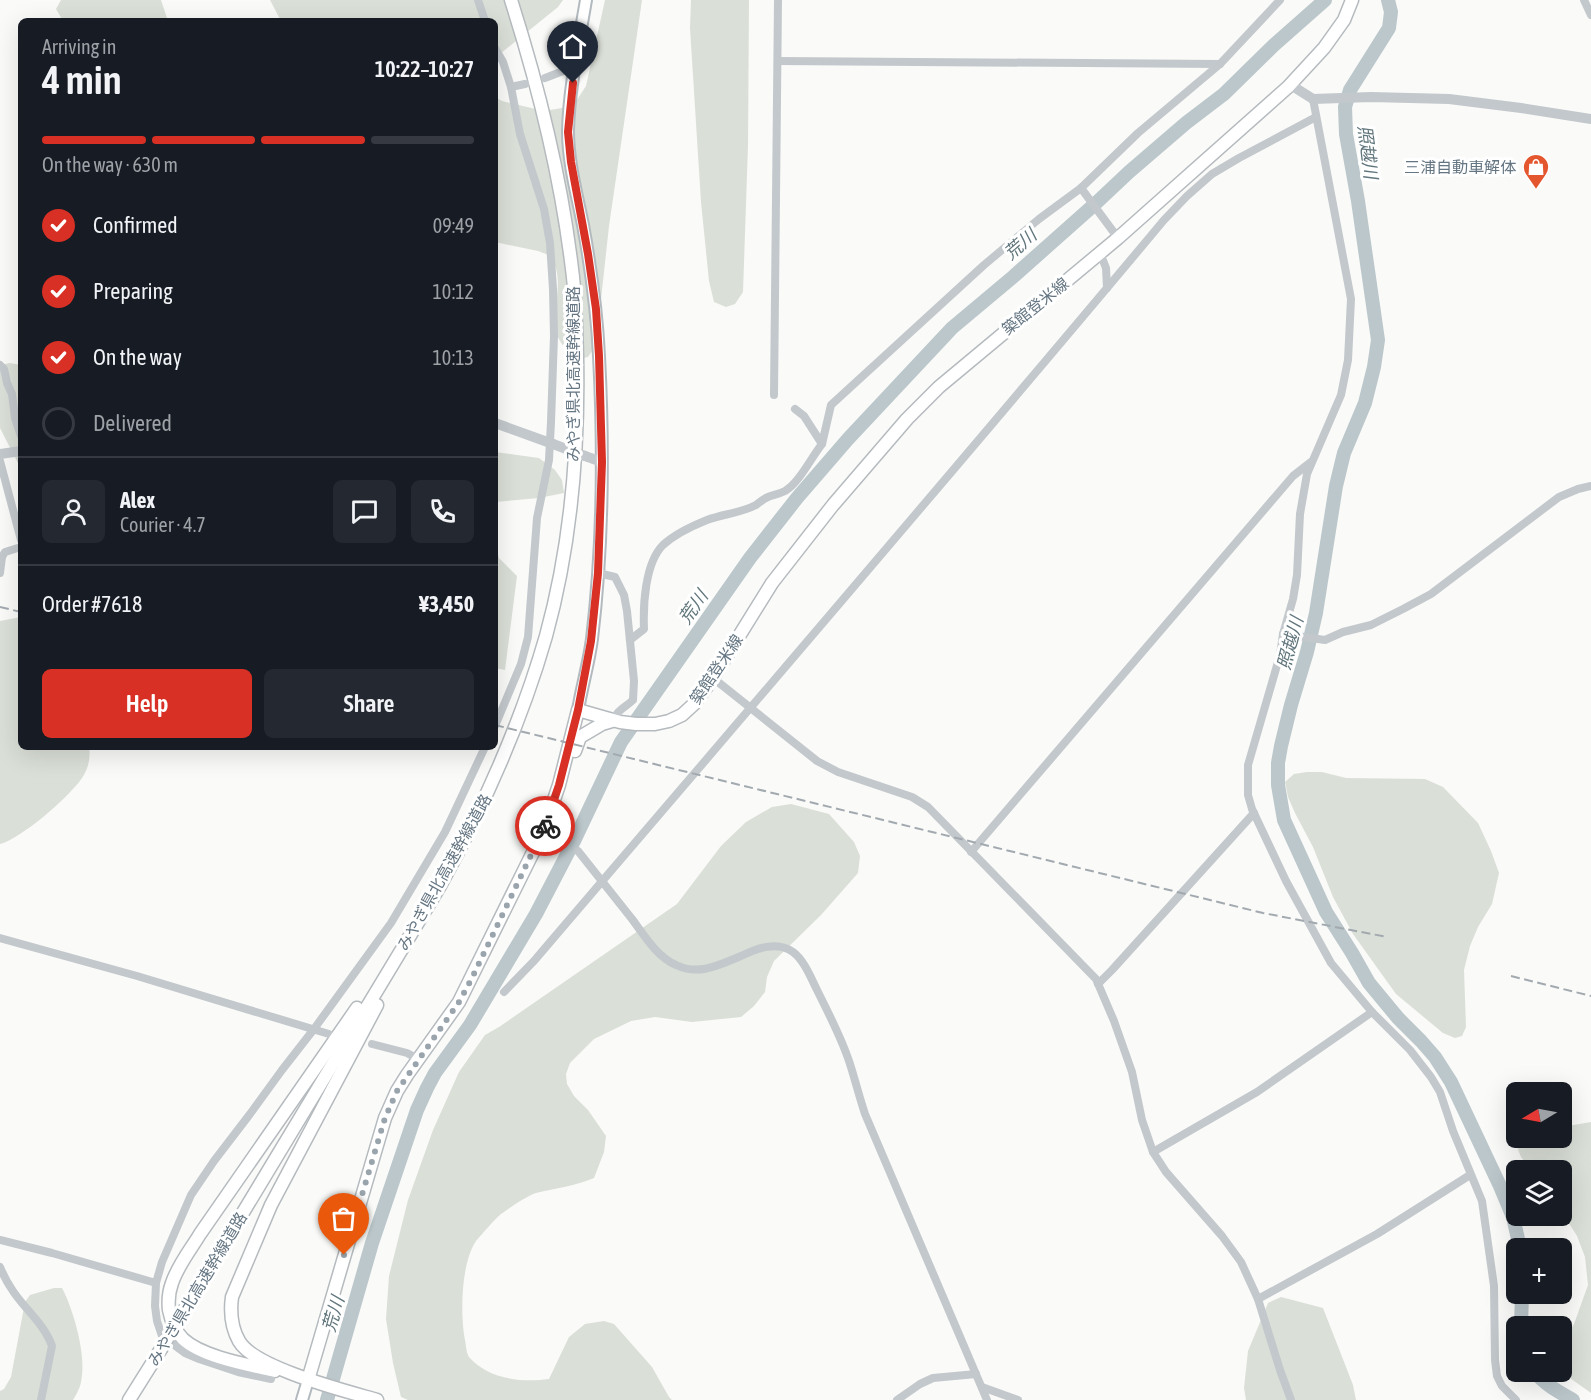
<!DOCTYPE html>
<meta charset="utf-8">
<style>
:root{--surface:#171b24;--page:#242831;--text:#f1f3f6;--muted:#9ea1a6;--line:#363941;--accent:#d93025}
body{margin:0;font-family:"Asap Condensed","Noto Sans JP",sans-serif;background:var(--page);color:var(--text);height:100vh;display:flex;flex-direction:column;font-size:22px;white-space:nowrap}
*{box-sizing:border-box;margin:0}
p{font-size:20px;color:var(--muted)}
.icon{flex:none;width:33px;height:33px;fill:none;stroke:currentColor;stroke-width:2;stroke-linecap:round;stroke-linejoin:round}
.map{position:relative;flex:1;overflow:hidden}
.panel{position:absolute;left:18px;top:18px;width:480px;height:732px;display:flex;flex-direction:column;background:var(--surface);border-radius:9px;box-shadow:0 6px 24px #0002}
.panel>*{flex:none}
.needle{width:39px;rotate:260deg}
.controls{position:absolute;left:1506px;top:1082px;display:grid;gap:12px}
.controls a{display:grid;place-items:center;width:66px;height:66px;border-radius:9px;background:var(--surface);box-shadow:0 6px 24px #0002;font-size:30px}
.pin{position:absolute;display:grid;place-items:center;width:51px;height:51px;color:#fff;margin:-62px -26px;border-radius:50% 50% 50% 0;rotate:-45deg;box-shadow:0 0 6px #0007}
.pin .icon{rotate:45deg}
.courier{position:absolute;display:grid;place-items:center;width:60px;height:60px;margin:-30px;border:4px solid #d93025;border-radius:50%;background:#fff;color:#222;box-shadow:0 2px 8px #0007}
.headline em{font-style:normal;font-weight:600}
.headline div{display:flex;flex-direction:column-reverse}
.headline{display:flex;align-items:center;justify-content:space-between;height:102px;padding:0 24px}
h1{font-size:39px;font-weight:600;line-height:45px}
.bar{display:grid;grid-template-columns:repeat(4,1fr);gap:9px 6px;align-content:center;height:72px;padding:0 24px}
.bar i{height:8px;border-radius:4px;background:var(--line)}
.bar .active{background:var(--accent)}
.bar p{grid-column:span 4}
.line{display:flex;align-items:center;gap:15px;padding:0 24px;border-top:2px solid var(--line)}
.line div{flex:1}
.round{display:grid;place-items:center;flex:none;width:63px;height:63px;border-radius:9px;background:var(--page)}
ol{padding:0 24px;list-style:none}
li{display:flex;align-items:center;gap:18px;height:66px}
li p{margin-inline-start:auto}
li .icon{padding:6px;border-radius:50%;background:var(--accent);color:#fff;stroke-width:4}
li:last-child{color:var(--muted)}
li i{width:33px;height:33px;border:3px solid var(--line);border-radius:50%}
.cta{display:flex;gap:12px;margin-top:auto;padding:12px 24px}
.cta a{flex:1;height:69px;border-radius:9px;background:var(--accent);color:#fff;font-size:24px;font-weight:600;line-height:69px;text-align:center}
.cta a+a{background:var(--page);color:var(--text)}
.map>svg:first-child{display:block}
.green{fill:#dadfd7}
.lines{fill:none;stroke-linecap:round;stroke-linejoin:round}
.river{stroke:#bbc7cb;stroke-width:14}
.secondary-casing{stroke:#b3babf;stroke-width:14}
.primary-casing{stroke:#b5babe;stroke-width:15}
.minor{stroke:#c3c8cc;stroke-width:8}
.tertiary{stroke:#c3c8cc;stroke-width:10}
.secondary{stroke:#fff;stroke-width:10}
.primary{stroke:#fff;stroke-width:12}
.rail{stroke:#a2aab0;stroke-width:2;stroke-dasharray:9 4.5;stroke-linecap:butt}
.primary-bridge-casing{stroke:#b5babe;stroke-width:15;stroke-linecap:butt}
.tertiary-bridge{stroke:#c3c8cc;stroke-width:10}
.primary-bridge{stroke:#fff;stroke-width:12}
.done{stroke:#99a4ac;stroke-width:6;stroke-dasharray:0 10.8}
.route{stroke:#d93025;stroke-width:8}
.labels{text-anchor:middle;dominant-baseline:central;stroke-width:6;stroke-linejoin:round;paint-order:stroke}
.poi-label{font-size:16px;fill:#657683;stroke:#fff;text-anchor:end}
.street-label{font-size:16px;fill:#657683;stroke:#fff}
.water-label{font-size:18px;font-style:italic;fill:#60757c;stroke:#fff}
</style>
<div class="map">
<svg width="1591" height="1400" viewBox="0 0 1591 1400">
<rect width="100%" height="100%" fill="#fafaf8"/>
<g class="green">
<path d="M61,0h100l7,21h-105l-7,-12z"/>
<path d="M270,0h293l-5,7 -63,51v-37h-214z"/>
<path d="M605,0h37l-33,226 -13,119 -8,12 -15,3c-5,-8 -15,-19 -17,-29 -5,-27 10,-47 -5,-75l-13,-5 -43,-9v-145l7,4 42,10 18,-3 13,-5 11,-17z"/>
<path d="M691,0h58l-1,145 -5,147 -8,12 -9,3 -12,-5 -5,-21 -8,-79 -11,-174z"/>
<path d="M10,363l11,2v104l-21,-41v-63z"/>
<path d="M495,452l44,6 16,12 7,10 2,13 -25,5 -44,4z"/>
<path d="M495,544l4,14 18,18 -12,94 -10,-2z"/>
<path d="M21,617v130h68c2,11 -1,22 -7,31 -12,18 -61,61 -82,66v-223z"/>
<path d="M1307,772h15l24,6 79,1 18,8 35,36 13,28 8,22 -7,31 -14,23 -8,19 -6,24 2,57 -4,9 -7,2 -12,-5 -47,-39 -43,-60 -20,-37 -20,-50 -18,-34 -7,-16 -3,-15 9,-8z"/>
<path d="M791,804l38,10 25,28 6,14 -2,17 -37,42 -47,46 -7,16 -2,15 -11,14 -13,11 -49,5 -37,-5 -24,4 -37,18 -24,24 -4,11 1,10 7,12 14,14 18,26 -2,16 -10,26c-19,8 -38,10 -58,15 -9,3 -27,15 -35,21 -8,7 -18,19 -25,27 -15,22 -16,73 -11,99 1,5 1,12 4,17 19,22 53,26 80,22l20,-42 16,-13 19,-3 10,3 38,43 17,30 3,3h-264l-7,-3 -8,-34 -7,-44 3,-43 19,-76 25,-70 26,-58 26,-37 14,-8 178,-123 44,-58 25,-24 26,-15z"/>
<path d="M1591,1122v271l-31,-22h2v-27l12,-20 14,-39 -3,-28 -8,-21 -15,-24v-42h-31l-10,-13 -6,-15 2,-5h45v-10z"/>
<path d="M54,1288h8c12,23 25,69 19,94 -1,6 -5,13 -8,18h-73v-9l4,-2 7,-12 14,-75 5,-7z"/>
<path d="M1281,1297l42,11 30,77 3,15h-110l-2,-12 4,-37 20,-48z"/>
</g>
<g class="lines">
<g class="river">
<path d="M1388,0l3,12 -2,16 -39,62 -5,17 1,27 12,67 20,139 -4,27 -9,36 -21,50 -8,33 -20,127 -9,39 -16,53 -10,41 -3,17v22l6,35 42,92 26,41 17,30 29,35 23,23 14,16 16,25 49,104 13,31 7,31"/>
<path d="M1521,1326l1,-33"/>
<path d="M1534,1371c10,13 25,21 39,29"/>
<path d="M327,1400l45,-157 45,-133 10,-22 8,-15 35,-48 66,-111 38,-73 47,-99 129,-184 47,-60 51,-59 104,-111 62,-52 81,-72 34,-32 57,-49 38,-29 50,-49 51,-45"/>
</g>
<g class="secondary-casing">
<g id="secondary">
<path d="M578,710c4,-24 11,-48 14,-71 11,-93 12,-189 7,-283 -2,-44 -8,-87 -16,-131 -6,-30 -15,-63 -15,-94 1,-42 11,-89 18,-131"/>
<path d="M302,1400l6,-20"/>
</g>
</g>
<g class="primary-casing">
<g id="primary">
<path d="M575,751l5,-14 22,-13 10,-3"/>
<path d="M183,1312l257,-426c44,-80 81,-163 106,-250 25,-91 33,-185 31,-279 -1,-29 -1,-59 -5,-88 -11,-92 -33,-181 -61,-269"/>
<path d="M275,1371c-26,-6 -73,-14 -92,-32 -7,-7 -12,-19 -14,-29 -1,-9 0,-19 3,-27 6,-18 19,-34 28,-49l157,-226"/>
<path d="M308,1380l77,-262 12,-27 10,-16 52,-73 84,-170 16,-47 19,-75 42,12 16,2h19l14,-3 13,-6 12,-11 19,-26 59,-95 61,-78 74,-86 32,-32 179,-149 170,-151 36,-39 20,-28 8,-20"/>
<path d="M129,1400l32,-51"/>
<path d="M377,1400c-31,-9 -123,-32 -138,-59 -8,-14 -9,-29 -7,-44l39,-92 106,-200"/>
</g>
</g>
<g class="minor">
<path d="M478,0l7,21"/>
<path d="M1584,0l7,15"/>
<path d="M495,48l8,14 8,25 9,47 24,75 6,34 3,46 1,47 -3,86 -2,38 -12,58 -9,119 -7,27 -26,62"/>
<path d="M778,61l442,3"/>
<path d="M545,78l31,-12"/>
<path d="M511,87l14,-3"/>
<path d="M1313,99l38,200 -3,61 -7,35 -34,79 -7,40 -3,61 -4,24 -10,35 -3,21 -32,110v30l4,14 34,72 45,82 41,49 38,38 21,27 9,15 13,39 29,70 12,85 1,74 2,16 5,10 14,14"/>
<path d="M1081,188l37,50"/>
<path d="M1100,253l6,15 1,20"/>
<path d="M0,365l4,4 3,14 5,11 3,24 6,18"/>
<path d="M774,395l4,-395"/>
<path d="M795,409l9,7 18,28 9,-39 153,-140 55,-46 42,-31 57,-55 82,-69 60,-64"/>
<path d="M0,461l21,79"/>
<path d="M0,573l2,-16 3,-5 16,-5"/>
<path d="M598,573l17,4 9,18 3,16 7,70 -1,19c-7,7 -17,10 -19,21"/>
<path d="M1283,634l42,6 18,-8 28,-7 32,-16 28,-15 128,-97 19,-8 13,-3"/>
<path d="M630,640l14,-11c-1,-24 1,-66 19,-84 12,-11 29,-19 44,-25 16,-6 34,-7 49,-15 4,-3 7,-6 12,-8 5,-2 11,-3 17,-6 14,-8 26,-33 37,-47"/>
<path d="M713,678l104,83 21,11 74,25 16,10 168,172 18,42 18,51 10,48 11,32 13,20 56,64 19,26 17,37 22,71 11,30"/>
<path d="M578,851c18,23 36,45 54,68 12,16 25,38 44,46 23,11 43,0 65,-9 15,-7 36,-16 52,-4 11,8 18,26 24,38 12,24 24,47 32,71 6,18 10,35 16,53l122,286"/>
<path d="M971,852l322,-376 18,-14"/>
<path d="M0,938l137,38 192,58"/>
<path d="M1098,984l14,-14 142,-157"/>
<path d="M504,992l30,-31c210,-246 422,-492 630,-741l23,-24 25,-22 27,-16 77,-41"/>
<path d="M372,1044l35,9 11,6"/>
<path d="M1153,1152l104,-60 115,-80"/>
<path d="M0,1240l52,13 104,30"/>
<path d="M0,1267c3,7 7,15 11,21 12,20 33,35 41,58l-11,54"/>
<path d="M1258,1299l119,-65 93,-59"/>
<path d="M271,1379l-33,-7 -39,-13 -14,-6 -23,-17 -5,-15 -2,-15 1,-23 6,-21 29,-67 23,-34 36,-47 32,-44 32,-41 77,-106 54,-91 40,-85"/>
<path d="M982,1387l36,13"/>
<path d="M897,1400l23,-16 13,-6 43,-4"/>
</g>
<g class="tertiary">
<path d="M1288,87h6l19,12 58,-2 78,2 72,9 70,11"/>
<path d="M495,423l58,21"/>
<path d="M0,454l21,-3"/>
<path d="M585,456l17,6"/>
</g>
<use href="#secondary" class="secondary"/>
<use href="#primary" class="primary"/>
<g class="rail">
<path d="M0,607l21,5"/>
<path d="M495,725l768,188 124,24"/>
<path d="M1511,976l80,20"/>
</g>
<g class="primary-bridge-casing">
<path id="primary-bridge" d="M161,1349l22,-37"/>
</g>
<path class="tertiary-bridge" d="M553,444l32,12"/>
<use href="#primary-bridge" class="primary-bridge"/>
</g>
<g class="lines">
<path class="done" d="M344,1255l41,-137 12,-27 62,-89 13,-24 73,-152"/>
<path class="route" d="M545,826l14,-41 19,-75 13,-69 7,-68 4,-111 -3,-106 -3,-47 -8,-55 -17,-92 -3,-30 5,-49"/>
</g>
<defs>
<g id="shop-pin" transform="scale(1.35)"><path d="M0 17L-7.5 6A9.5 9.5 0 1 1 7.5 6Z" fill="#e4572e" stroke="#fff"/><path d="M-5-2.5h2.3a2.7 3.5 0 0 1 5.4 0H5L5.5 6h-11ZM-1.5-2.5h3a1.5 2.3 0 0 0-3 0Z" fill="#fff"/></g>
</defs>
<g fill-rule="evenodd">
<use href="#shop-pin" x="1536" y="167"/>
</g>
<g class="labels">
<g class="poi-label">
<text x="1516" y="167">三浦自動車解体</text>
</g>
<g class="street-label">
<text transform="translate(1035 306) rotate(-39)">築館登米線</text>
<text transform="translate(573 374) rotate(-90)">みやぎ県北高速幹線道路</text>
<text transform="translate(716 669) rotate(-56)">築館登米線</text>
<text transform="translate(444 872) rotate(-61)">みやぎ県北高速幹線道路</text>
<text transform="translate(197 1289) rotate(-59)">みやぎ県北高速幹線道路</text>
</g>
<g class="water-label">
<text transform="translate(1368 152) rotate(83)">照越川</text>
<text transform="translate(1020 244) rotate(-41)">荒川</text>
<text transform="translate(693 607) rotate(-55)">荒川</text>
<text transform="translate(1290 643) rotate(-75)">照越川</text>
<text transform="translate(333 1314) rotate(-74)">荒川</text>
</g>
</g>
</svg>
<div class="controls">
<a><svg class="needle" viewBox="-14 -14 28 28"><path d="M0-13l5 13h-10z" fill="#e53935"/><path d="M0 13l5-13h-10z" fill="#9ea1a6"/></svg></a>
<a><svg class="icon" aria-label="layers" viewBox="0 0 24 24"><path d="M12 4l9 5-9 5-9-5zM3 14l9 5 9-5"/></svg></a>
<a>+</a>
<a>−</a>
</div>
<div class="pin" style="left:344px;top:1255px;background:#ea580c"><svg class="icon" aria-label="bag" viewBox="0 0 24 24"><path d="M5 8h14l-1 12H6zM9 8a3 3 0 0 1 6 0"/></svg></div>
<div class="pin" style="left:573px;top:83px;background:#1f2937"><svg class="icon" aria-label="home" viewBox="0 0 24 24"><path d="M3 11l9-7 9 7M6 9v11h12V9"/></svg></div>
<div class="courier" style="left:545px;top:826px"><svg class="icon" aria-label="bike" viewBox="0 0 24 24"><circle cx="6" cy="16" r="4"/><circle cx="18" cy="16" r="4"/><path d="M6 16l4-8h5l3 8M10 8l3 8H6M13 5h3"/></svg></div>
<section class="panel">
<div class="headline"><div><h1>4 min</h1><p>Arriving in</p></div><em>10:22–10:27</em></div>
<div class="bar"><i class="active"></i><i class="active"></i><i class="active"></i><i></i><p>On the way · 630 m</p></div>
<ol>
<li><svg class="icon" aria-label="check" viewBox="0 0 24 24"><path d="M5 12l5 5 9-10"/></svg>Confirmed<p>09:49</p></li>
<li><svg class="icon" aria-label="check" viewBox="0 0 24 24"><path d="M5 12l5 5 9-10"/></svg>Preparing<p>10:12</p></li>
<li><svg class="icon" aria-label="check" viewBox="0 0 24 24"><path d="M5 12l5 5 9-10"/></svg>On the way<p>10:13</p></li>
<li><i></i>Delivered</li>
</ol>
<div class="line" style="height:108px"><a class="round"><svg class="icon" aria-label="person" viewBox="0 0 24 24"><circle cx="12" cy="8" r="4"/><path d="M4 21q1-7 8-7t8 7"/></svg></a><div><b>Alex</b><p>Courier · 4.7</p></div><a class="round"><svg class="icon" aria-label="chat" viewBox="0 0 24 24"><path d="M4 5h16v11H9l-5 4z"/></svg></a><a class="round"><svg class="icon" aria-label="phone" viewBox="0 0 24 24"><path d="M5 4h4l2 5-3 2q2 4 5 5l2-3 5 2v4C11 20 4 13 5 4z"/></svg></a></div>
<div class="line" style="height:78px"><div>Order #7618</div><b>¥3,450</b></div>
<div class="cta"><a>Help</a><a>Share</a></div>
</section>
</div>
